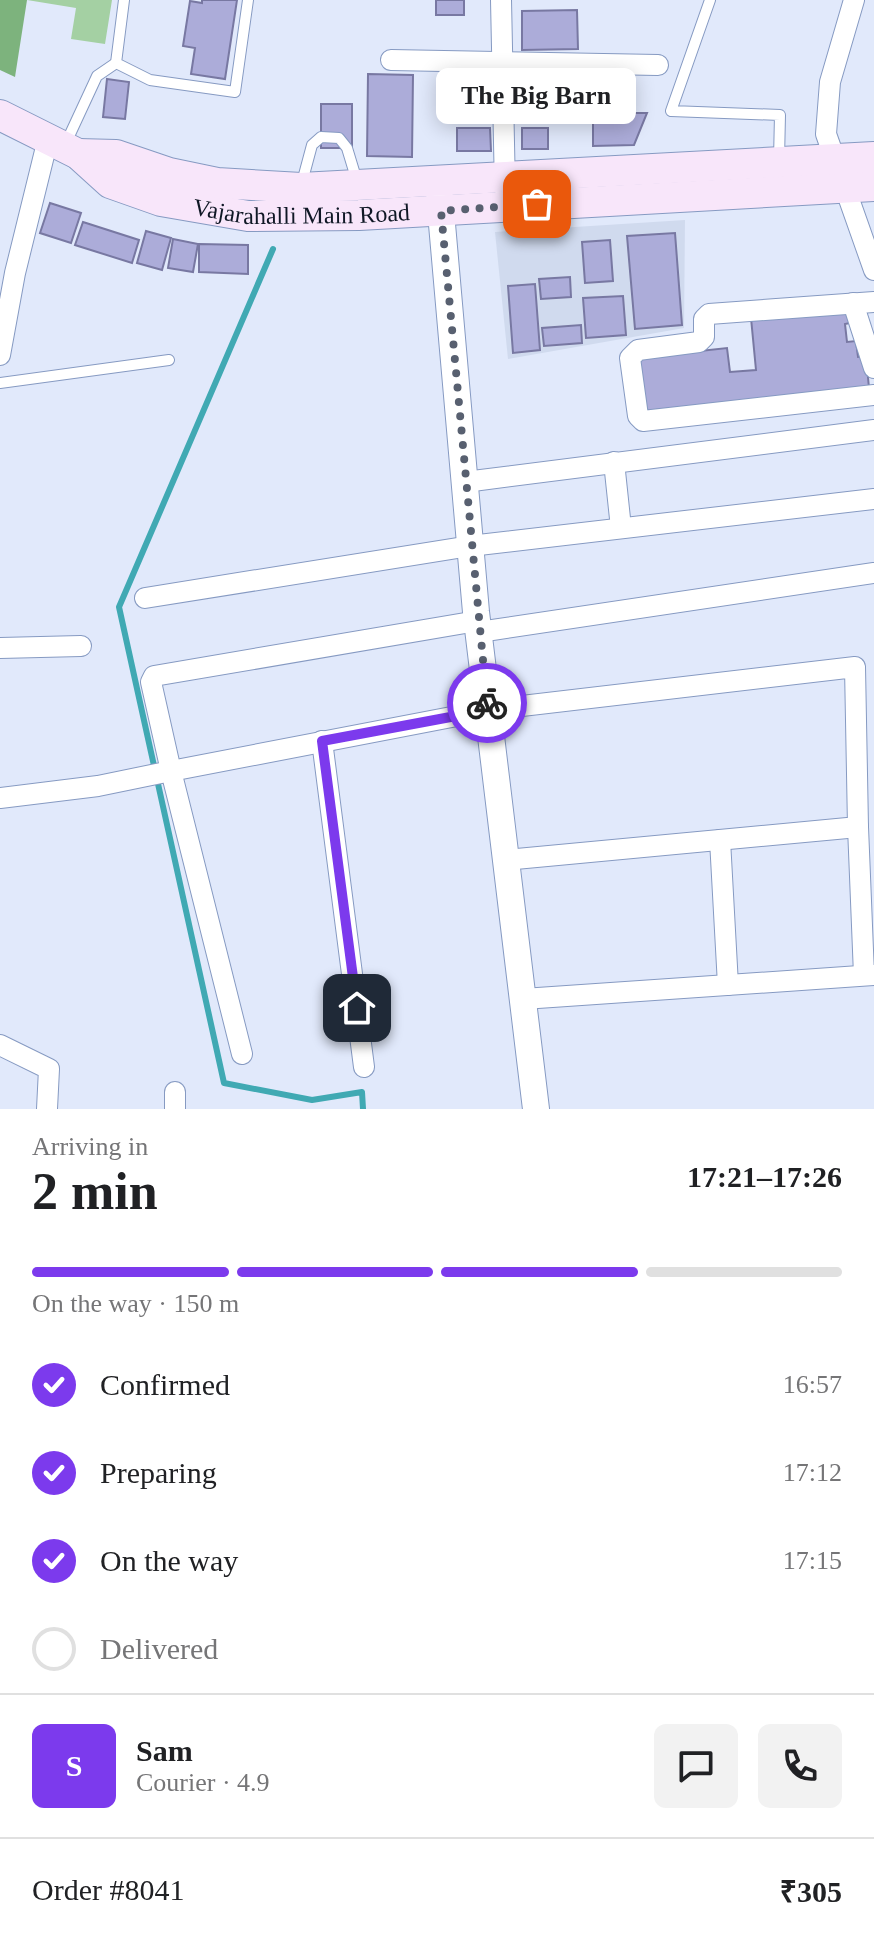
<!DOCTYPE html>
<meta charset="utf-8">
<style>
:root{--surface:#fff;--page:#f2f2f2;--text:#202124;--muted:#757577;--line:#e0e0e0;--accent:#7c3aed}
body{margin:0;font-family:Georgia,serif;background:var(--page);color:var(--text);height:100vh;display:flex;flex-direction:column;font-size:30px;white-space:nowrap}
*{box-sizing:border-box;margin:0}
p{font-size:26px;color:var(--muted)}
.icon{flex:none;width:44px;height:44px;fill:none;stroke:currentColor;stroke-width:2;stroke-linecap:round;stroke-linejoin:round}
.map{position:relative;height:1109px;overflow:hidden}
.sheet{display:flex;flex-direction:column;background:var(--surface);flex:1}
.sheet>*{flex:none}
.pin{position:absolute;display:grid;place-items:center;width:68px;height:68px;color:#fff;margin:-34px;border-radius:16px;box-shadow:0 4px 12px #0006}
.courier{position:absolute;display:grid;place-items:center;width:80px;height:80px;margin:-40px;border:6px solid #7c3aed;border-radius:50%;background:#fff;color:#222;box-shadow:0 2px 10px #0007}
.bubble{position:absolute;height:56px;border-radius:12px;background:var(--surface);box-shadow:0 4px 20px #0003;font-size:26px;font-weight:600;line-height:56px;text-align:center}
.overview em{font-style:normal;font-weight:600}
.overview div{display:flex;flex-direction:column-reverse}
.overview{display:flex;align-items:center;justify-content:space-between;height:136px;padding:0 32px}
h1{font-size:52px;font-weight:600;line-height:60px}
.bar{display:grid;grid-template-columns:repeat(4,1fr);gap:12px 8px;align-content:center;height:96px;padding:0 32px}
.bar i{height:10px;border-radius:6px;background:var(--line)}
.bar .active{background:var(--accent)}
.bar p{grid-column:span 4}
.line{display:flex;align-items:center;gap:20px;padding:0 32px;border-top:2px solid var(--line)}
.line div{flex:1}
.round{display:grid;place-items:center;flex:none;width:84px;height:84px;border-radius:12px;background:var(--page)}
ol{padding:0 32px;list-style:none}
li{display:flex;align-items:center;gap:24px;height:88px}
li p{margin-inline-start:auto}
li .icon{padding:8px;border-radius:50%;background:var(--accent);color:#fff;stroke-width:4}
li:last-child{color:var(--muted)}
li i{width:44px;height:44px;border:4px solid var(--line);border-radius:50%}
.map>svg:first-child{display:block}
.built{fill:#d0daee}
.green{fill:#a4d0a3}
.forest{fill:#7db37d}
.lines{fill:none;stroke-linecap:round;stroke-linejoin:round}
.stream{stroke:#40a9b3;stroke-width:6}
.building{fill:#acacd9;stroke:#7878a2;stroke-width:2}
.service-casing{stroke:#869ac2;stroke-width:12}
.minor-casing{stroke:#869ac2;stroke-width:22}
.tertiary-casing{stroke:#869ac2;stroke-width:28}
.secondary-casing{stroke:#869ac2;stroke-width:32}
.service{stroke:#fff;stroke-width:10}
.minor{stroke:#fff;stroke-width:20}
.tertiary{stroke:#fff;stroke-width:26}
.secondary{stroke:#f8e6fa;stroke-width:30}
.done{stroke:#586070;stroke-width:8;stroke-dasharray:0 14.4}
.route{stroke:#7c3aed;stroke-width:10}
.labels{text-anchor:middle;dominant-baseline:central;stroke-width:8;stroke-linejoin:round;paint-order:stroke}
.street-label{font-size:24px;fill:#0f1725;stroke:#f6f6f6}
</style>
<div class="map">
<svg width="874" height="1109" viewBox="0 0 874 1109">
<rect width="100%" height="100%" fill="#e1e9fb"/>
<path class="built" d="M685,220l-1,108 -176,31 -13,-127z"/>
<path class="green" d="M27,0h85l-7,44 -34,-5 5,-31z"/>
<path class="forest" d="M0,0h27l-12,77 -15,-7z"/>
<g class="lines">
<path class="stream" d="M273,249l-154,358 105,476 88,17 50,-8 1,17"/>
</g>
<g class="building">
<path d="M202,0h35l-12,79 -34,-5 4,-26 -12,-2 7,-45 12,2z"/>
<rect x="436" y="0" width="28" height="15"/>
<path d="M577,10l1,39 -56,1v-39z"/>
<path d="M368,74l45,1 -1,82 -45,-1z"/>
<path d="M460,74h27l1,36h-27z"/>
<path d="M107,79l22,3 -4,37 -22,-2z"/>
<rect x="321" y="104" width="31" height="44"/>
<path d="M593,113h54l-13,32 -41,1z"/>
<path d="M457,128h33l1,23h-34z"/>
<rect x="522" y="128" width="26" height="21"/>
<path d="M50,203l31,10 -10,30 -31,-10z"/>
<path d="M83,222l56,18 -7,23 -57,-18z"/>
<path d="M146,231l25,7 -9,32 -25,-7z"/>
<path d="M675,233l7,92 -47,4 -8,-93z"/>
<path d="M173,239l25,5 -5,28 -25,-4z"/>
<path d="M610,240l3,41 -28,2 -3,-41z"/>
<path d="M199,244l49,1v29l-49,-2z"/>
<path d="M570,277l1,20 -30,2 -2,-20z"/>
<path d="M535,284l5,66 -27,3 -5,-67z"/>
<path d="M623,296l3,39 -40,3 -3,-40z"/>
<path d="M849,308l1,15 -5,1 2,18 9,-1 2,16 8,-1 3,32 -223,23 -10,-53 91,-10 3,24 26,-2 -5,-52z"/>
<path d="M581,325l1,18 -38,3 -2,-18z"/>
</g>
<g class="lines">
<g class="service-casing">
<g id="service">
<path d="M124,0l-8,63 34,17 85,12 13,-92"/>
<path d="M710,0l-39,111 109,4 -1,44"/>
<path d="M65,145l32,-69 19,-13"/>
<path d="M301,186l11,-41 9,-8 18,1 8,10 10,33"/>
<path d="M0,383l169,-23"/>
</g>
</g>
<g class="minor-casing">
<g id="minor">
<path d="M501,0l4,190"/>
<path d="M854,0l-24,82 -4,52 48,136"/>
<path d="M391,60l267,5"/>
<path d="M874,302l-165,12 -5,5v18l-5,5 -61,8 -8,8 8,58 5,5 231,-26"/>
<path d="M853,303l21,65"/>
<path d="M0,355l15,-82 33,-134"/>
<path d="M614,462l7,66"/>
<path d="M465,482l409,-52"/>
<path d="M145,598l325,-52 404,-47"/>
<path d="M477,621l-323,55 -3,6 20,89 317,-61 367,-43 3,160 -352,33"/>
<path d="M479,632l395,-59"/>
<path d="M0,648l81,-2"/>
<path d="M322,741l42,326"/>
<path d="M0,798l98,-12 73,-15 71,283"/>
<path d="M858,827l6,148"/>
<path d="M720,840l8,145"/>
<path d="M523,999l351,-24"/>
<path d="M0,1045l49,24 -2,40"/>
<path d="M175,1109v-17"/>
</g>
</g>
<g class="tertiary-casing">
<path id="tertiary" d="M439,190l37,422 60,497"/>
</g>
<g class="secondary-casing">
<g id="secondary">
<path id="s1" d="M0,115l78,39 32,29 51,18 87,15 111,-1 515,-29"/>
<path d="M78,154l38,1 53,18 48,10 84,5 573,-31"/>
</g>
</g>
<use href="#service" class="service"/>
<use href="#minor" class="minor"/>
<use href="#tertiary" class="tertiary"/>
<use href="#secondary" class="secondary"/>
</g>
<g class="lines">
<path class="done" d="M487,703l-46,-492 96,-7"/>
<path class="route" d="M357,1008l-35,-267 166,-31 -1,-7"/>
</g>
<g class="labels">
<g class="street-label">
<text stroke="none"><textPath href="#s1" startOffset="326">Vajarahalli Main Road</textPath></text>
</g>
</g>
</svg>
<div class="pin" style="left:537px;top:204px;background:#ea580c"><svg class="icon" aria-label="bag" viewBox="0 0 24 24"><path d="M5 8h14l-1 12H6zM9 8a3 3 0 0 1 6 0"/></svg></div>
<div class="pin" style="left:357px;top:1008px;background:#1f2937"><svg class="icon" aria-label="home" viewBox="0 0 24 24"><path d="M3 11l9-7 9 7M6 9v11h12V9"/></svg></div>
<div class="courier" style="left:487px;top:703px"><svg class="icon" aria-label="bike" viewBox="0 0 24 24"><circle cx="6" cy="16" r="4"/><circle cx="18" cy="16" r="4"/><path d="M6 16l4-8h5l3 8M10 8l3 8H6M13 5h3"/></svg></div>
<div class="bubble" style="left:436px;top:68px;width:200px">The Big Barn</div>
</div>
<section class="sheet">
<div class="overview"><div><h1>2 min</h1><p>Arriving in</p></div><em>17:21–17:26</em></div>
<div class="bar"><i class="active"></i><i class="active"></i><i class="active"></i><i></i><p>On the way · 150 m</p></div>
<ol>
<li><svg class="icon" aria-label="check" viewBox="0 0 24 24"><path d="M5 12l5 5 9-10"/></svg>Confirmed<p>16:57</p></li>
<li><svg class="icon" aria-label="check" viewBox="0 0 24 24"><path d="M5 12l5 5 9-10"/></svg>Preparing<p>17:12</p></li>
<li><svg class="icon" aria-label="check" viewBox="0 0 24 24"><path d="M5 12l5 5 9-10"/></svg>On the way<p>17:15</p></li>
<li><i></i>Delivered</li>
</ol>
<div class="line" style="height:144px"><b class="round" style="background:var(--accent);color:#fff">S</b><div><b>Sam</b><p>Courier · 4.9</p></div><a class="round"><svg class="icon" aria-label="chat" viewBox="0 0 24 24"><path d="M4 5h16v11H9l-5 4z"/></svg></a><a class="round"><svg class="icon" aria-label="phone" viewBox="0 0 24 24"><path d="M5 4h4l2 5-3 2q2 4 5 5l2-3 5 2v4C11 20 4 13 5 4z"/></svg></a></div>
<div class="line" style="height:104px"><div>Order #8041</div><b>₹305</b></div>
</section>
